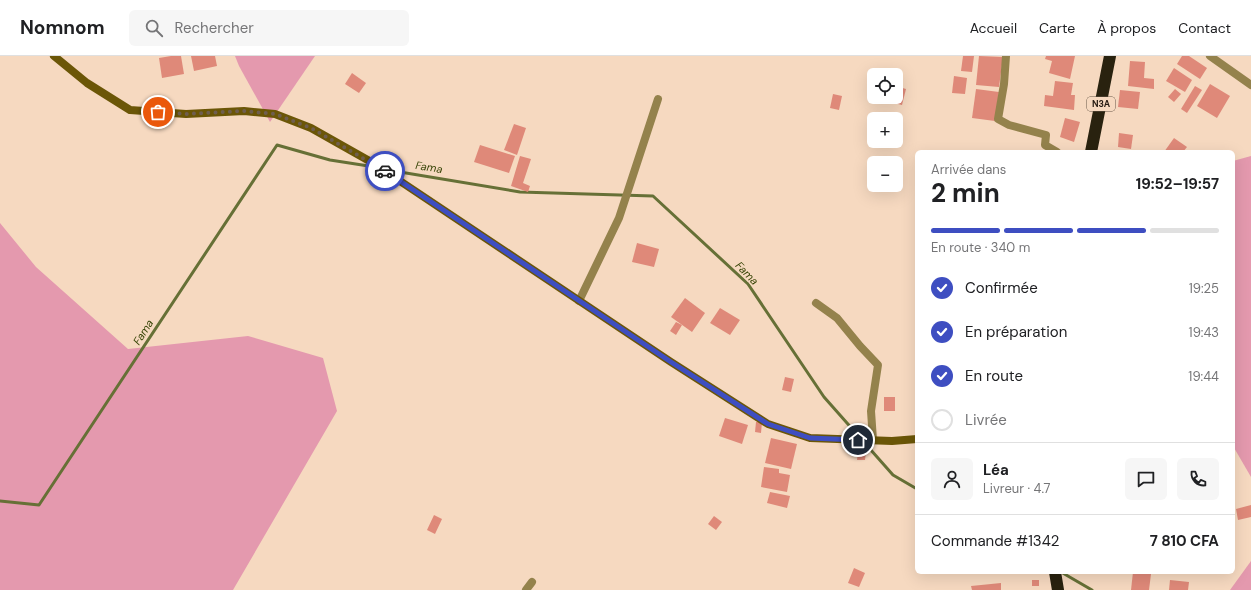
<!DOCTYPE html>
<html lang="fr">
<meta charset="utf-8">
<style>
:root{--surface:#fff;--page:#f6f6f6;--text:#202124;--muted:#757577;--line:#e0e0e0;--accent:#3e4ec1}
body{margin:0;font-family:"DM Sans",sans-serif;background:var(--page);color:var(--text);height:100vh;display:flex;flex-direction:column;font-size:15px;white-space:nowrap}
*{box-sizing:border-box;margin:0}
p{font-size:13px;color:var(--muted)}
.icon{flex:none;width:22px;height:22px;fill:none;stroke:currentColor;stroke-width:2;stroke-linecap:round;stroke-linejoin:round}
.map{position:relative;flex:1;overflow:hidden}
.drawer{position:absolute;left:915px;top:94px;width:320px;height:424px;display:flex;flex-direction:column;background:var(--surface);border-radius:6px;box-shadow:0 4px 16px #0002}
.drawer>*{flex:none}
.fabs{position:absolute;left:867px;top:12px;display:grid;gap:8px}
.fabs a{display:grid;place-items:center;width:36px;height:36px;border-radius:6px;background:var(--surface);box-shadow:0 4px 16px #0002;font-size:20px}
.pin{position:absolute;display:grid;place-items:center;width:34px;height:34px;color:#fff;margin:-17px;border:2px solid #fff;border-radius:50%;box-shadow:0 1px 4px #0007}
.courier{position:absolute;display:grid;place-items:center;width:40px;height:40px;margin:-20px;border:3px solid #3e4ec1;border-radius:50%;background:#fff;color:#222;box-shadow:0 1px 5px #0007}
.summary em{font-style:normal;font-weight:700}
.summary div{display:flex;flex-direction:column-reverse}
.summary{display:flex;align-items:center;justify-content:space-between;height:68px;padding:0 16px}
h1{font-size:26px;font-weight:700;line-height:30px}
.bar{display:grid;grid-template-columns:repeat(4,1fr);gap:6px 4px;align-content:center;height:48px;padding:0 16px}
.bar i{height:5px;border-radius:3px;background:var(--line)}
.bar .active{background:var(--accent)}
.bar p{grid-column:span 4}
.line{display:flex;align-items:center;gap:10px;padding:0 16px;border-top:1px solid var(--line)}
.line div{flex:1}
.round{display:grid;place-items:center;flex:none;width:42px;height:42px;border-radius:6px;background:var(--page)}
ol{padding:0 16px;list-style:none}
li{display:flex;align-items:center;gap:12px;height:44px}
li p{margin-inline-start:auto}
li .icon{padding:4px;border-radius:50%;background:var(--accent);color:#fff;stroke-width:4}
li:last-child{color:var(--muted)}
li i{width:22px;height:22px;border:2px solid var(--line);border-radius:50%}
header{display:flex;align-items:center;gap:24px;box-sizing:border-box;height:56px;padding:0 20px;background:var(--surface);border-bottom:1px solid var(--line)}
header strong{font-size:19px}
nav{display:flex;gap:22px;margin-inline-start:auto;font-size:14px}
.search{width:280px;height:36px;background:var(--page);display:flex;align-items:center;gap:10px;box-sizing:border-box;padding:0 14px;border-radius:6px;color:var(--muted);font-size:15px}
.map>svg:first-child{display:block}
.green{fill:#e499ae}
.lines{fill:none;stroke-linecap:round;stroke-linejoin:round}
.stream{stroke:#667036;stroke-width:3}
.building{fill:#df8979}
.street{stroke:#94824c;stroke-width:8}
.secondary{stroke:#6b5607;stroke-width:8}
.highway{stroke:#29220f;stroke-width:12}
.done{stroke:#6f5e4f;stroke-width:4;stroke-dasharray:0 7.2}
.route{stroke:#3e4ec1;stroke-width:5}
.labels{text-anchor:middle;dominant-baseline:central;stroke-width:3;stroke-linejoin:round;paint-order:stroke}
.shield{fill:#f6d9c0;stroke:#645446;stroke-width:1}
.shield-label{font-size:9px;font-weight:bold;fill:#261b12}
.water-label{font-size:11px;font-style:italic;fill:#384507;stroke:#f6d9c0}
</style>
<header>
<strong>Nomnom</strong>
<div class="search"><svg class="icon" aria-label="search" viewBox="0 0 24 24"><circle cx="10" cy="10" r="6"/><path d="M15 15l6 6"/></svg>Rechercher</div>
<nav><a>Accueil</a><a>Carte</a><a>À propos</a><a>Contact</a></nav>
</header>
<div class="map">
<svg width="1251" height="534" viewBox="0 0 1251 534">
<rect width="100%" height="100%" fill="#f6d9c0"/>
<g class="green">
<path d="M235,0h80l-45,66 -31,-56z"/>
<path d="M1251,100v321l-18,-31v-285z"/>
<path d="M0,167l36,44 92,82 120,-13 75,22 14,53 -104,179h-233z"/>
<path d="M1251,505v29h-21z"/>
</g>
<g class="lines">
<g class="stream">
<path d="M388,114l132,22 133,4 95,88 76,113 69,78 24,14"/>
<path d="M0,445l39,4 238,-360 53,15 45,7"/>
<path d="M1061,516l31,18"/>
</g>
</g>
<g class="building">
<path d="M171,0h10l3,18 -22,4 -3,-20z"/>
<path d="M191,0h24l2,10 -23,5z"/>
<path d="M963,0h11l-2,16 -11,-1z"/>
<path d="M979,0l24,1 -4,30 -23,-2z"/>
<path d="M1046,0h29l-5,23 -21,-6 3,-12 -7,-2z"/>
<path d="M1182,0h7l18,12 -7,11 -23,-15z"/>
<path d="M1130,5l15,1 -1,16 10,1v10l-26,-3z"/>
<path d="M1174,12l18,12 -7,12 -19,-11z"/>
<path d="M352,17l14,10 -7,10 -14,-9z"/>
<path d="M954,20l13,2 -2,16 -13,-1z"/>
<path d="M1055,25l18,2 -2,12h4l-1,15 -30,-4 1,-11 8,1z"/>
<path d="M1210,28l20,12 -13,22 -20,-12z"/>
<path d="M1195,30l7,4 -15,23 -6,-4z"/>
<path d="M899,31l7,2 -4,16 -8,-2z"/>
<path d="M976,33l23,3 -4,29 -23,-3z"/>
<path d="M1175,33l6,5 -7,8 -6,-5z"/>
<path d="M1120,34l20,2 -2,17 -20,-2z"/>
<path d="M833,38l9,2 -3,14 -9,-2z"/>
<path d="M1065,62l15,4 -6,20 -14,-5z"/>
<path d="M514,68l12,4 -9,27 -13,-5z"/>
<path d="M1119,77l14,2 -2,14 -13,-2z"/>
<path d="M1174,82l13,9 -4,5h-19z"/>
<path d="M480,89l35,11 -6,17 -35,-11z"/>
<path d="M520,100l11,3 -8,24 7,3 -2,6 -17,-6z"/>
<path d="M637,187l22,6 -5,18 -22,-5z"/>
<path d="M685,242l20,15 -13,19 -21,-15z"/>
<path d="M720,252l20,12 -10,15 -20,-12z"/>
<path d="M676,266l6,3 -6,10 -6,-4z"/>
<path d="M785,321l9,2 -3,13 -9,-2z"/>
<rect x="884" y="341" width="11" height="14"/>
<path d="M725,362l23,7 -6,19 -23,-8z"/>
<path d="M756,366h6l-1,11 -6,-1z"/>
<path d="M771,382l26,6 -6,25 -26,-6z"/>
<path d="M858,396h8l-1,8h-8z"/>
<path d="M764,411l15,2v4l11,2 -3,17 -26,-5z"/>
<path d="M770,436l20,4 -3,12 -20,-5z"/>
<path d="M1251,449v12l-13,3 -2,-11z"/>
<path d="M434,459l8,4 -7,15 -8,-4z"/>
<path d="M714,460l8,6 -6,8 -8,-6z"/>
<path d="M854,512l11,5 -6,14 -11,-4z"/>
<path d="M1133,516l18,2 -2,16h-18z"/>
<rect x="1032" y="524" width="7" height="6"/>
<path d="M1170,524l19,2 -1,8h-19z"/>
<path d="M1001,527v7h-29l-1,-4z"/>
</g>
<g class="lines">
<g class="street">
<path d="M1006,0l-2,28 -6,35 11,6 37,10 -1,10 12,7"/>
<path d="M1210,0l41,29"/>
<path d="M579,245l40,-83 39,-119"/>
<path d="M816,247l21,15 23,28 18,19 -7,46 2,29"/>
<path d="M526,534l6,-8"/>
</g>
<path class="secondary" d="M54,0l33,27 43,27 56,4 58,-3 31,3 36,14 62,35 298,199 97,62 42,14 82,3 25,-2"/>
<g class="highway">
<path d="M1091,96l19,-96"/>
<path d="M1055,516l3,18"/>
</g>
</g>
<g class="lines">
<path class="done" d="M158,56l28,2 58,-3 31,3 36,14 74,43"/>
<path class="route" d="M385,115l286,191 97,62 42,14 48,2"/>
</g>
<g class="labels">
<rect class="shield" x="1087" y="41" width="28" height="14" rx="3"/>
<g class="shield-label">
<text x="1101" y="48">N3A</text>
</g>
<g class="water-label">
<text transform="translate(429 111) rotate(9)">Fama</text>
<text transform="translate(747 217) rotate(46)">Fama</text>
<text transform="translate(143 276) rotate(-57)">Fama</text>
</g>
</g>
</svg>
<div class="fabs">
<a><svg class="icon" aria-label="locate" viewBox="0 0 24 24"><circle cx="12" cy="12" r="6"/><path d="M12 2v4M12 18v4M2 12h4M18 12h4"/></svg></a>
<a>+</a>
<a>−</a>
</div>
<div class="pin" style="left:158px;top:56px;background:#ea580c"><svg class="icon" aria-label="bag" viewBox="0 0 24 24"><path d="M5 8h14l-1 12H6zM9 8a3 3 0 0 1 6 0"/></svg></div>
<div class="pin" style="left:858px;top:384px;background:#1f2937"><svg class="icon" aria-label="home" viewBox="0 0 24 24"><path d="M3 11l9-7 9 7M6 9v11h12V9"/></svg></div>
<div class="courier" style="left:385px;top:115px"><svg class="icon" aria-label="car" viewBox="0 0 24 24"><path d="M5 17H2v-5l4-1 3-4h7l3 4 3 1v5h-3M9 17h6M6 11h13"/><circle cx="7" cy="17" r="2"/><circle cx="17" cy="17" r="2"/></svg></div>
<section class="drawer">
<div class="summary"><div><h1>2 min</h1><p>Arrivée dans</p></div><em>19:52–19:57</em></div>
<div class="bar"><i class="active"></i><i class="active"></i><i class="active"></i><i></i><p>En route · 340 m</p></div>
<ol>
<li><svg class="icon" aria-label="check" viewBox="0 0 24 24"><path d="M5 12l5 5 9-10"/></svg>Confirmée<p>19:25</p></li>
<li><svg class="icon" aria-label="check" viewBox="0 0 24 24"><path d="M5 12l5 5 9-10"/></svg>En préparation<p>19:43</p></li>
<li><svg class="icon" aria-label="check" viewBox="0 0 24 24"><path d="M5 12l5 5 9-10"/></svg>En route<p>19:44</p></li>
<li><i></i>Livrée</li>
</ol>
<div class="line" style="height:72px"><a class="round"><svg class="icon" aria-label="person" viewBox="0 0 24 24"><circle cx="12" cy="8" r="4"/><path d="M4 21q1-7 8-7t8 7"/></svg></a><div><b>Léa</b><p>Livreur · 4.7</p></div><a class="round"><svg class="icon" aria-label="chat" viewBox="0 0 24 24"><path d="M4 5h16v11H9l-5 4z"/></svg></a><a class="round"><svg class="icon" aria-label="phone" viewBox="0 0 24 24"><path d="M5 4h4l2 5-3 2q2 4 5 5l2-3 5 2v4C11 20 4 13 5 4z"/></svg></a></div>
<div class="line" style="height:52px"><div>Commande #1342</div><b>7 810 CFA</b></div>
</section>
</div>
